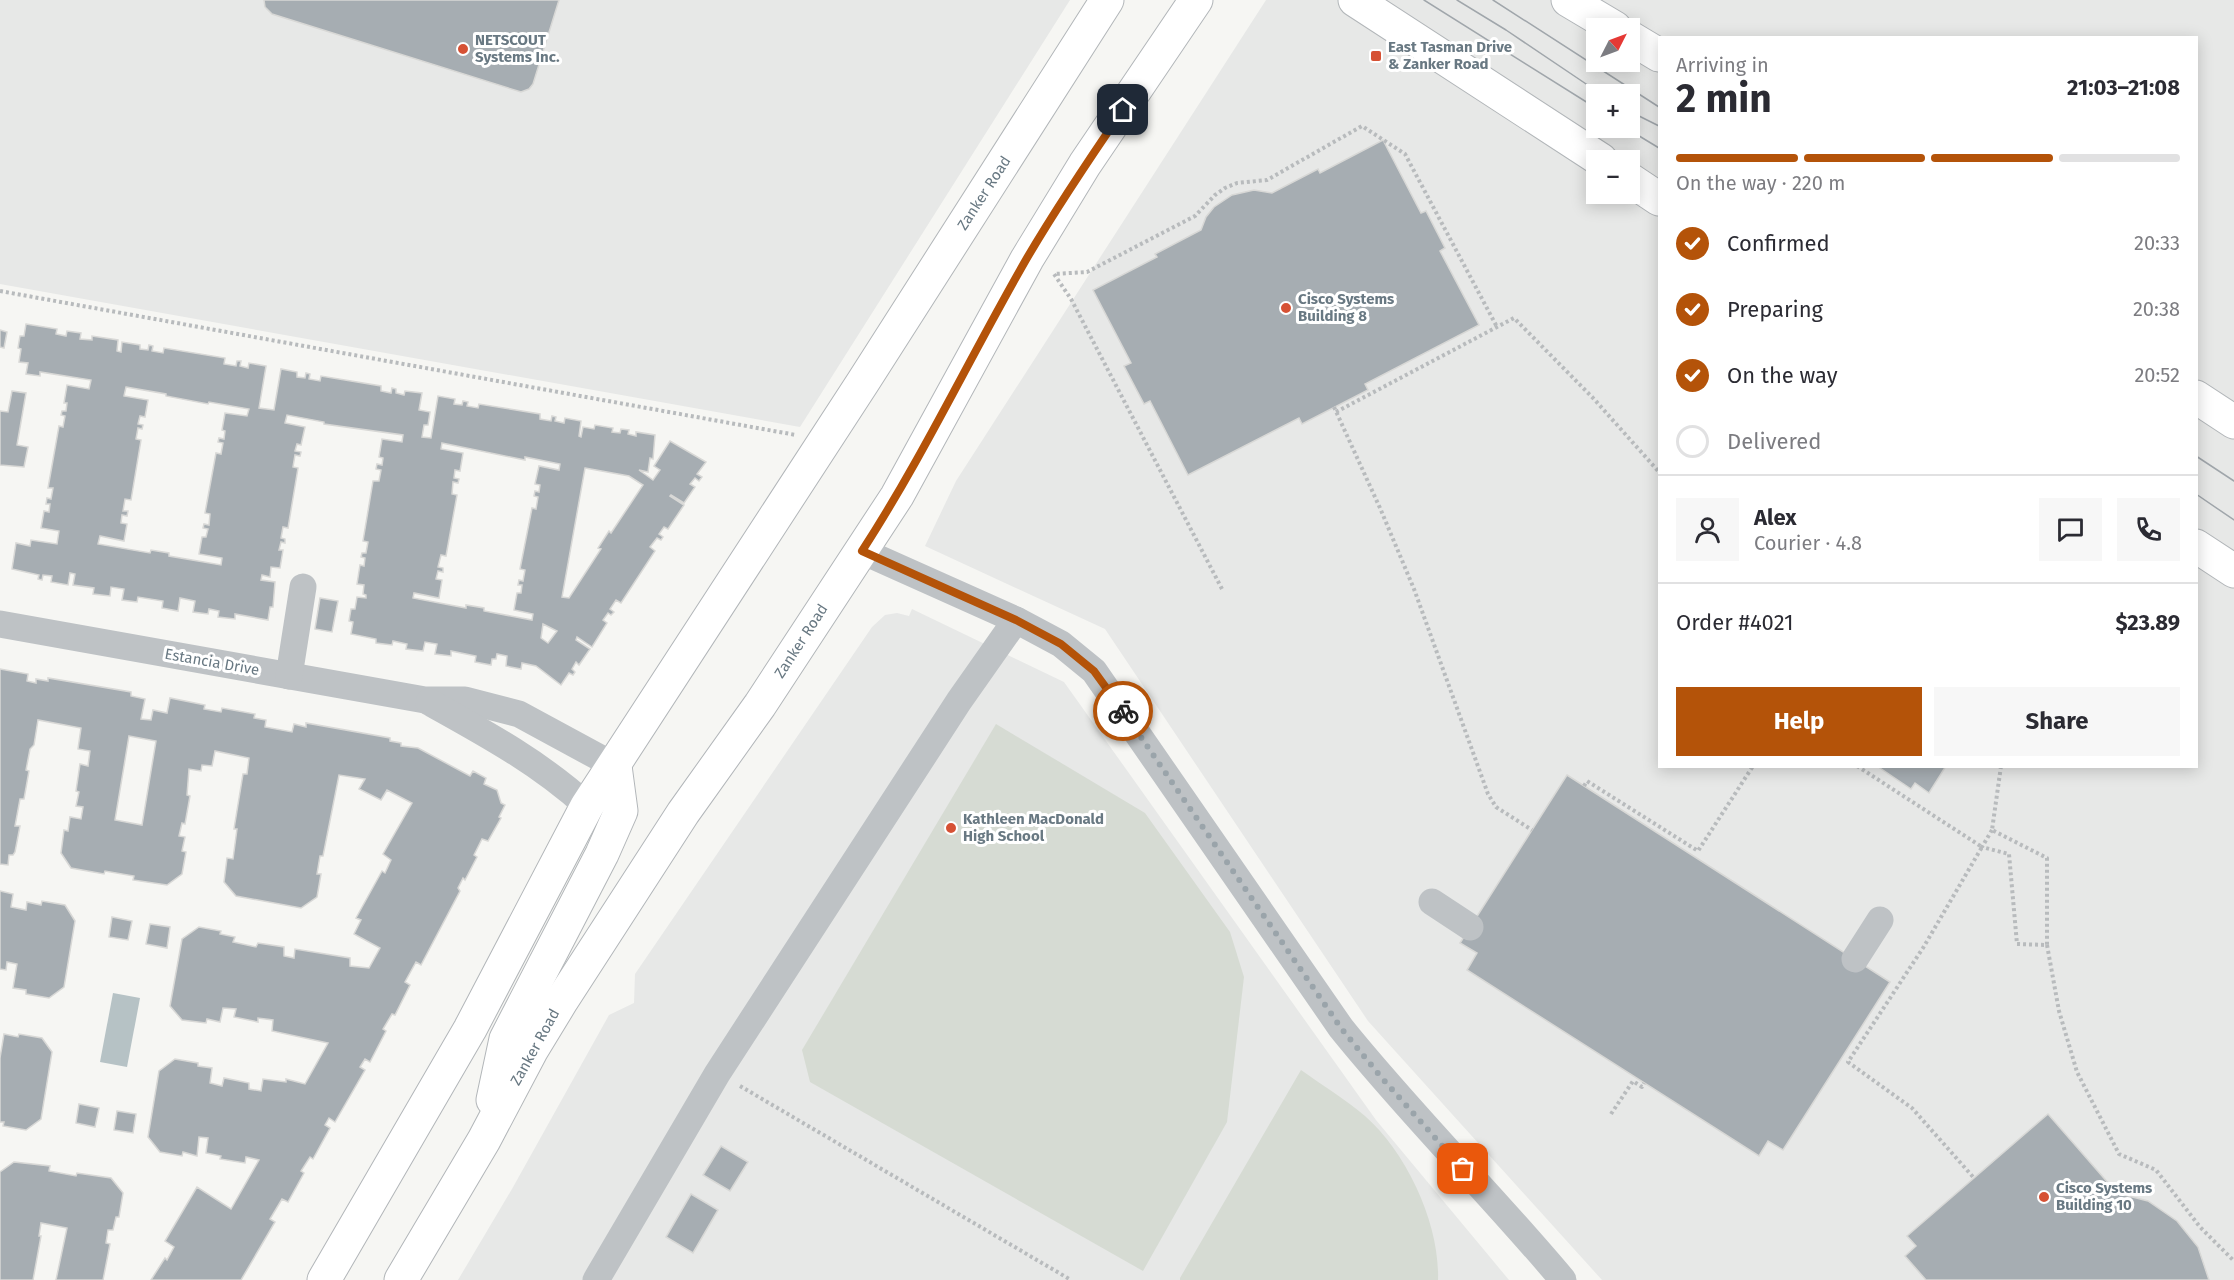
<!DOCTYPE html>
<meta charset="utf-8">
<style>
:root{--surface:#fff;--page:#f7f7f7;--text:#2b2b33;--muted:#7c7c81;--line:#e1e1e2;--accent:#b45309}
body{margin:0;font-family:"Fira Sans",sans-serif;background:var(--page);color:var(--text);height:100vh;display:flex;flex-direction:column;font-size:22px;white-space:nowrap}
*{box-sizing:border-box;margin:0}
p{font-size:20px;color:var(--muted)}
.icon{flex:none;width:33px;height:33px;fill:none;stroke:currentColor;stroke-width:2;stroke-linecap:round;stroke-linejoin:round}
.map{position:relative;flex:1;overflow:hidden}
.side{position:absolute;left:1658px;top:36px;width:540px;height:732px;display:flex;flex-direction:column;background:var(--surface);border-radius:0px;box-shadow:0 3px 15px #0003}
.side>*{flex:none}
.needle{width:39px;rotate:48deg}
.tools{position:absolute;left:1586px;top:18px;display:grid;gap:12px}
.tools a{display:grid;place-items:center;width:54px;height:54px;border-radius:0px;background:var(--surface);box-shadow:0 3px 15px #0003;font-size:30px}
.pin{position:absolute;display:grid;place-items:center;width:51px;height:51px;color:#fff;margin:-26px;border-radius:12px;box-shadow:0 3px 9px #0006}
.courier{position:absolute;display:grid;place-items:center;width:60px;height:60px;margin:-30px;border:4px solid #b45309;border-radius:50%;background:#fff;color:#222;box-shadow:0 2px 8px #0007}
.head em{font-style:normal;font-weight:700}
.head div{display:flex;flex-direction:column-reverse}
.head{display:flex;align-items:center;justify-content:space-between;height:102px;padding:0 18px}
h1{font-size:39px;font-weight:700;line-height:45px}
.bar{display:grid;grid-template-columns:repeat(4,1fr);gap:9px 6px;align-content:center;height:72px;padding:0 18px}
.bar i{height:8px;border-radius:4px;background:var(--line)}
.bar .current{background:var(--accent)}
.bar p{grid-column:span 4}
.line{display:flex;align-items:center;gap:15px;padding:0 18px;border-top:2px solid var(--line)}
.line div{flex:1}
.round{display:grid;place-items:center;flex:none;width:63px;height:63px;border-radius:0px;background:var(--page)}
ol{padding:0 18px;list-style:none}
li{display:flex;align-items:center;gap:18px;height:66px}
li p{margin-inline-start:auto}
li .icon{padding:6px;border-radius:50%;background:var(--accent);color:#fff;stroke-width:4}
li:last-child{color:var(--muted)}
li i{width:33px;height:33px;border:3px solid var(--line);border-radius:50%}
.button{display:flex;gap:12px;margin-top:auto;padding:12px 18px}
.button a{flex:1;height:69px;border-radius:0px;background:var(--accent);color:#fff;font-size:24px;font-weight:700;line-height:69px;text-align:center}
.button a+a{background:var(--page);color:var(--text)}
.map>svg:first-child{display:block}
.built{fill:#e7e8e7;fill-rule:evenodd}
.green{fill:#d6dbd3}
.water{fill:#b6c2c5}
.building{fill:#a6adb2;stroke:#d8d8d6;stroke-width:1.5;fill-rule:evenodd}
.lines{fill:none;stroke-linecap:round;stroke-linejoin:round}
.major-casing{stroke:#b2b6b9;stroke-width:35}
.path{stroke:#b8bbbd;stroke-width:4;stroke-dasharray:3 3;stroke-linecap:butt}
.minor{stroke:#bec2c5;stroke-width:27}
.major{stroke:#fff;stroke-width:33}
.tram{stroke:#a0a6ab;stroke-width:1.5}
.done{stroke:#9aa4aa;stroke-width:6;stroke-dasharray:0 10.8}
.route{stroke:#b45309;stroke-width:8}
.poi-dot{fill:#d65134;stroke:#fff;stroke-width:2}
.labels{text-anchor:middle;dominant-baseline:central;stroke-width:6;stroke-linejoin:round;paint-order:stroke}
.poi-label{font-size:15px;font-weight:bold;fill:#687882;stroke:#fff;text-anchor:start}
.street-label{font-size:15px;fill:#687882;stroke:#fff}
</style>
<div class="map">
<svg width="2234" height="1280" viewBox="0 0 2234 1280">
<rect width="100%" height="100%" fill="#f6f6f3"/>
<g class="built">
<path d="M0,0h1070l-270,427 -800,-143z"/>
<path d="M1266,0h968v1280h-632l-234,-259 -263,-392 -180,-83 31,-65zM1596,28h33v34h-33zM1659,38h537v728h-537zM1596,94h33v34h-33zM1596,160h33v34h-33z"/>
<path d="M912,609l152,73 312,438 133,160h-1051l54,-91 97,-174 25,-12 1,-29 237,-347 13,-12 12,-2 12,3z"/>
</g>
<g class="green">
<path d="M996,724l149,89 85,119 14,45 -17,145 -84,149 -333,-189 -8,-32z"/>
<path d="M1301,1070c21,15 44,29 64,46 42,37 75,108 73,164h-258v-2z"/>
</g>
<path class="water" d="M113,993l27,5 -13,69 -27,-5z"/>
<g class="building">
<path d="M264,0h295l-26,84 -4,5 -8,3 -249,-78 -7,-7z"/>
<path d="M1383,140l38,73 5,-2 19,37 -5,3 39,74 -114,59 3,6 -66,34 -3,-6 -111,57 -38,-74 -6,3 -20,-38 7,-3 -38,-73 64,-33 -2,-3 46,-24 5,-13 8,-10 18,-12 22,-5 18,3 46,-24 2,4z"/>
<path d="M26,324l31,5 -1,5 10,2 1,-5 14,2 -1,6 12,1v-4l26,4 -1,11 4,1 1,-10 18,3v4l8,1 1,-5 4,1 -1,5 11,2 1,-5 61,10 -1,6 12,2 1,-5h4l-1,5 8,2 1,-5 17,3 -7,42 15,2 7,-41 16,3v5l8,1 1,-5 4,1 -1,5 11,2 1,-5 60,10v5l10,2 1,-5 4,1v4l8,2 1,-4 17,2 -3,17 11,2 -2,13h-4l-2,12 9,1 7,-42 17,3 -1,5 8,1 1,-4 5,1 -1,4 11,2 1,-4 61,10v5l11,2 1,-5 4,1 -1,4 9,2 1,-5 16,3 -2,15 2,1 2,-10 11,2 1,-4 18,3 -1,4 8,1 1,-4 8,1 -1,4 8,2v-4l19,3 -2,24 -3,-1 -2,14 -9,-2 14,10 7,-10 -6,-4 16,-25 36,21 -9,12 5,3 -3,4 -4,-3 -5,6 5,3 -11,16 -13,-8 -1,1 14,9 -16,24 -4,-2 -5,7 4,3 -2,3 -4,-2 -7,9 5,4 -34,52 -5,-3 -6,9 4,3 -3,3 -3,-2 -5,7 4,3 -15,24 -15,-10 -1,3 14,9 -11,16 -3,-3 -4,7 3,3 -2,3 -4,-2 -8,12 -25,-19 -14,-3 -1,6 -15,-3 1,-10 -10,-2 -1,5h-4l-1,6 -16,-3 1,-6 -25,-5v5l-16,-2 2,-10 -12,-2 -2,9 -17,-2 1,-5 -14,-3 -1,4 -16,-2v-4l-25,-5 2,-12 -4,-1 2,-12h4l2,-12 9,1v-3l-3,-1 1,-9 -7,-1 3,-19 4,1 1,-8 -4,-1 1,-4h4l2,-11 -5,-1 10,-60h6l2,-11 -5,-1 1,-5 5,1 1,-7 -4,-1 3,-18 20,3 1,-7 -79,-11v-2l-37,-7 -2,8 20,4 -4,18 -4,-1 -2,7 6,1 -1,4 -5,-1 -2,12 5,1 -10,60 -5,-1 -2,11 4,1v4l-4,-1 -2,8h4l-3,18 -9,-1 -1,10 -8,-2 -1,5 14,2 -2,25h-3l-2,13 -33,-6v5l-17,-2 1,-6 -10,-2 -1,5 -15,-2 2,-11 -15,-3 -2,13 -16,-3 1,-7 -25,-4 -1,5 -15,-2 2,-11 -13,-2 -1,9 -17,-2 1,-6 -21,-3 2,-11 -5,-1 -2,12 -17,-3 1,-6 -9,-1 -1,5 -4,-1 1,-4 -27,-6 4,-26 14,3 1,-6 26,4 2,-13 -18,-3 3,-17 5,1 1,-8h-4l1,-6 4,1 2,-11h-5l11,-62 4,1 2,-11 -4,-1 1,-4h4l1,-8h-3l3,-18 22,4 2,-9 -51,-8v4l-14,-2 2,-11 -9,-1 2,-13 -3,-1 2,-12h4zM126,387l40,7v2l42,8 1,-2 40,7 -2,7 -22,-3 -3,17 3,1 -1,8 -5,-1 -1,4 5,1 -2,11 -5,-1 -11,60 5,1 -1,11 -5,-1 -1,4 5,1 -2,8h-4l-3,17 23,4 -1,7 -52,-9v-3l-18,-3 -1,3 -52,-9 2,-8 24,5 3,-17 -6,-1 1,-8 5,1 1,-5h-5l2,-12 6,1 10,-60 -5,-1 2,-11 4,1 1,-4 -5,-1 2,-8 5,1 3,-17 -24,-4zM442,443l83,17v-3l35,7 -1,6 -20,-4 -4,18 5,1 -1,7 -4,-1 -1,5 4,1 -2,12 -4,-1 -12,61 5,1 -2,11 -4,-1 -1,5h4l-1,8h-4l-3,17 19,4 -1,6 -48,-9v-3l-18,-3v3l-53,-10 1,-5 25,5 3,-18 -6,-1 2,-8 5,1v-4l-5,-1 3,-12 5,1 11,-61 -5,-1 1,-12 5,1 1,-4 -5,-1 1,-8 5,1 3,-18 -22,-4zM585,468l44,8 14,9 -32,48 -2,-2 -11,17 3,1 -32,49 -7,-1zM543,624l14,7 -9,12 -7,-5z"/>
<path d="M0,330l7,2 -3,16 -4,-1z"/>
<path d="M12,391l14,2 -9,52 11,2 -4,20 -24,-2v-54l8,1z"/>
<path d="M320,598l18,3 -6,31 -17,-3z"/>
<path d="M0,669l28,5 -1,7 9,2v-4l12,2v-3l83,14v4l14,3 -4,20 10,1 2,-10 14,3 3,-15 35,7 -1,4 17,3 1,-4 33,6 -1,4 12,2 -1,7 27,5 2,-8 12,3v-4l84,15v3l11,2v3l17,2 52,28 3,-5 13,7 -2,6 13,6 4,13 4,2 -6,12 2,1 -13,23 -6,-2 -8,16 3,2 -12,23 -2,-2 -5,10 2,3 -39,74 -5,-3 -11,20 5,3 -15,30 -3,-1 -9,15 3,2 -16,31 -5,-3 -5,8 5,3 -30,52 -6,-4 -4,7 5,3 -17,31 -3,-2 -9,14 3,2 -16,29 -6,-3 -12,20 5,3 -34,58h-90l14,-22 2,2 7,-13 -9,-6 32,-54 34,22 28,-49 -13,-3 -1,6 -25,-4 1,-3 -15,-3 2,-15 -9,-1 -2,19 -14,-4 -1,4 -22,-4 -12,-15 11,-66 16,-12 23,4v3l14,2 -2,15 12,3 2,-8 25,5v6l12,2 2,-12 23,3v-3l19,5 23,-41 -56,-12 1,-11 -15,-2v4l-24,-5 2,-8 -13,-1 -3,14 -13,-3 -1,4 -24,-3 -12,-14 12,-67 17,-12 22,4 -1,3 15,3 -2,5 23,5 2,-4 26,4v9l10,2 1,-9 55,9v8l19,2 11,-20 -26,-14 7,-14 -5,-2 26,-47 3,2 6,-13 -8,-6 29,-51 -25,-13 -6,10 -22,-11 6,-10 -26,-4 -16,81h-3l-3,18h4l-4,23 -16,11 -65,-12 -12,-14 3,-24 6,1 4,-30h-3l9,-55h4l2,-16 -34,-7 -3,15 -10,-1 -1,6 -12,-2 -2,26 3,1 -5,28 -3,-1 -3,13 6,1 -3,14 4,1 -4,22 -15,11 -34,-5 1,-4 -29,-5 -1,3 -33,-6 -10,-15 3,-23 4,1 2,-14 11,2 2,-12 -7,-1 3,-14 -3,-1 4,-27 8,2 2,-15 -12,-2 3,-21 -43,-8 -4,25 -4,4 -4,21 3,1 -5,28h-4l-5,27h5l-5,26 -2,3h-4l-1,10 -8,-1zM129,736l27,5 -14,84 -27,-5z"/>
<path d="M1877,766h69l-17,27 -14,-10 -4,6z"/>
<path d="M1567,775l323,207 -107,168 -15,-9 -9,15 -292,-186 10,-17 -17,-10z"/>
<path d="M0,891l13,3 -2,13 15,3 1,-8 14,3 1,-4 23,4 10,16 -11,66 -15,11 -23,-4v-4l-13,-2 4,-24 -10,-2 -1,8 -6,-1z"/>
<path d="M112,917l20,4 -4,19 -19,-3z"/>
<path d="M150,924l20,3 -3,21 -21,-4z"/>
<path d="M4,1034l14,3 1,-3 23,4 10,14 -11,67 -15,11 -23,-4 1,-4h-4v-64z"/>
<path d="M79,1104l20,4 -4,19 -19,-4z"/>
<path d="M117,1111l19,3 -3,19 -19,-3z"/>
<path d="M2048,1114l69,79 31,8 29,20 21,26 11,33h-283l-21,-24 11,-10 -9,-10z"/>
<path d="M721,1146l27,16 -18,29 -27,-16z"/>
<path d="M14,1162l36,4 -1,5 27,5 1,-3 34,5 12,15 -4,24h-3l-3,13h-5l-2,13 4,1 -7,36h-47l11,-52 -26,-5 -2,13h2l-8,44h-33v-108z"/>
<path d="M691,1194l27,16 -25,43 -27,-16z"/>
</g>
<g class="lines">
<g class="major-casing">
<g id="major">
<path d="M1355,0l246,160"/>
<path d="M1568,0l47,28"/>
<path d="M1629,37l30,18"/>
<path d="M1629,179l30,20"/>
<path d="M2196,397l38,25"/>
<path d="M2196,546l38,25"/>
<path d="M493,1100l13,-61 96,-185 19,-43 -6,-45"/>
<path d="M324,1280l146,-251 117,-223 276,-424 244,-382"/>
<path d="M401,1280l83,-140 47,-89 31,-51 121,-187 77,-108 137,-209 130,-237 58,-95 111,-164"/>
</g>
</g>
<g class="path">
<path d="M0,291l796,144"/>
<path d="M1334,407l46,101 34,81 74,205 8,13 36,23"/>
<path d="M1336,412l178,-94 80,81 65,73"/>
<path d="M1222,589l-151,-290 -17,-25 33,-2 108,-56 20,-21 10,-7 12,-5 30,-3 95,-54 43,28 92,173"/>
<path d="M1857,766l125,81 -59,101 -75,114 64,46 62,70"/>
<path d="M2001,766l-9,64 55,28v87"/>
<path d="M1584,786l3,-5 111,70 55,-85"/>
<path d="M1992,830l-10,17 27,7 8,90 30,1 12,66 18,61 42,82 37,16 44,57 34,34"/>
<path d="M740,1086l331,194"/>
<path d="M1611,1114l22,-33 9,6 2,-4"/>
</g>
<g class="minor">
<path d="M862,551l154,69 45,24 33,27 247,357c70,87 150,166 222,252"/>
<path d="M0,624l425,76h40l54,14 96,52"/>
<path d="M289,676l14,-89"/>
<path d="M429,702c56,31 111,61 158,104"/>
<path d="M1432,902l38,25"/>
<path d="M1855,959l25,-39"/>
<path d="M596,1280l121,-206 242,-373 57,-81"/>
</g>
<use href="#major" class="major"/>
<g class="tram">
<path d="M1424,0l172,108"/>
<path d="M1457,0l49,30 95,64"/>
<path d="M1493,0l166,107"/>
<path d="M1629,111l30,15"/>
<path d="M1626,128l33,20"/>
<path d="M2196,456l38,25"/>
<path d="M2196,494l38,26"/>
</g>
</g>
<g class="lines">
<path class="done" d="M1123,711l218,317 40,49 82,92"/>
<path class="route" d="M1123,711l-29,-40 -33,-27 -45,-24 -154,-69c61,-94 109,-196 165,-293 30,-51 63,-100 96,-148"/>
</g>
<g class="poi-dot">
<circle cx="463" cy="49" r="6"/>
<rect x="1370" y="50" width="12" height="12" rx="3"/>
<circle cx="1286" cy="308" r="6"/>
<circle cx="951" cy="828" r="6"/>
<circle cx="2044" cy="1197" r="6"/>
</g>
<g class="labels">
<g class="poi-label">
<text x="475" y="40">NETSCOUT<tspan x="475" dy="17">Systems Inc.</tspan></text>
<text x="1388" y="47">East Tasman Drive<tspan x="1388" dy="17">&amp; Zanker Road</tspan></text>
<text x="1298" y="299">Cisco Systems<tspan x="1298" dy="17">Building 8</tspan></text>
<text x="963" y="819">Kathleen MacDonald<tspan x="963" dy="17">High School</tspan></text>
<text x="2056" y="1188">Cisco Systems<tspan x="2056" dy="17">Building 10</tspan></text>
</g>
<g class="street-label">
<text transform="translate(984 193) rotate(-57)">Zanker Road</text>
<text transform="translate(801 641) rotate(-57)">Zanker Road</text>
<text transform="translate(212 662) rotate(10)">Estancia Drive</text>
<text transform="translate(535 1047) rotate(-61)">Zanker Road</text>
</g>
</g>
</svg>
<div class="tools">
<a><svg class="needle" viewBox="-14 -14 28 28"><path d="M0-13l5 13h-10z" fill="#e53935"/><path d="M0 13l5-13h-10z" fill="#7c7c81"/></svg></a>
<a>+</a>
<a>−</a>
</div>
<div class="pin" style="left:1463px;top:1169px;background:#ea580c"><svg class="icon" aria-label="bag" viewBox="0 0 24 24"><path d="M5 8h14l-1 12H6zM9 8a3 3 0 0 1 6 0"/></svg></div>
<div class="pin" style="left:1123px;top:110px;background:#1f2937"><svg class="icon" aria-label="home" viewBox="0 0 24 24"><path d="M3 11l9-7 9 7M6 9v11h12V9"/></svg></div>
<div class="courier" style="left:1123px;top:711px"><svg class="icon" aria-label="bike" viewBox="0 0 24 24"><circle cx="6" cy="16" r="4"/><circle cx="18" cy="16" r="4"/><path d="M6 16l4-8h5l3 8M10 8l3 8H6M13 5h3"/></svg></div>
<section class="side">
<div class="head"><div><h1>2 min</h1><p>Arriving in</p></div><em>21:03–21:08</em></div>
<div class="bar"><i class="current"></i><i class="current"></i><i class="current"></i><i></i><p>On the way · 220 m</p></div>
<ol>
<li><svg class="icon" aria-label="check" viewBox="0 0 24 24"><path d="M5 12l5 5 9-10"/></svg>Confirmed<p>20:33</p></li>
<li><svg class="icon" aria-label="check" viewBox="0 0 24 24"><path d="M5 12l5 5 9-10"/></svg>Preparing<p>20:38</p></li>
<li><svg class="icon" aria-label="check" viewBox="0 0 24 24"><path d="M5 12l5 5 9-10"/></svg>On the way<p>20:52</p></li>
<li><i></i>Delivered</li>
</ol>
<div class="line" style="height:108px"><a class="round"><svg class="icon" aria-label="person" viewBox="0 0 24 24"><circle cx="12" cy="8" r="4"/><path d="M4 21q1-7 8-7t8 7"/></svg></a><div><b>Alex</b><p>Courier · 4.8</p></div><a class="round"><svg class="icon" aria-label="chat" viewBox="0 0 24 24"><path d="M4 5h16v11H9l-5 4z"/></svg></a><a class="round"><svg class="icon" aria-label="phone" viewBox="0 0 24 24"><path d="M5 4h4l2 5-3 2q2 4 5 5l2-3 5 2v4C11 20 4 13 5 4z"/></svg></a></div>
<div class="line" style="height:78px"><div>Order #4021</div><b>$23.89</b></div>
<div class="button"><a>Help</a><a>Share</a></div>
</section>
</div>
